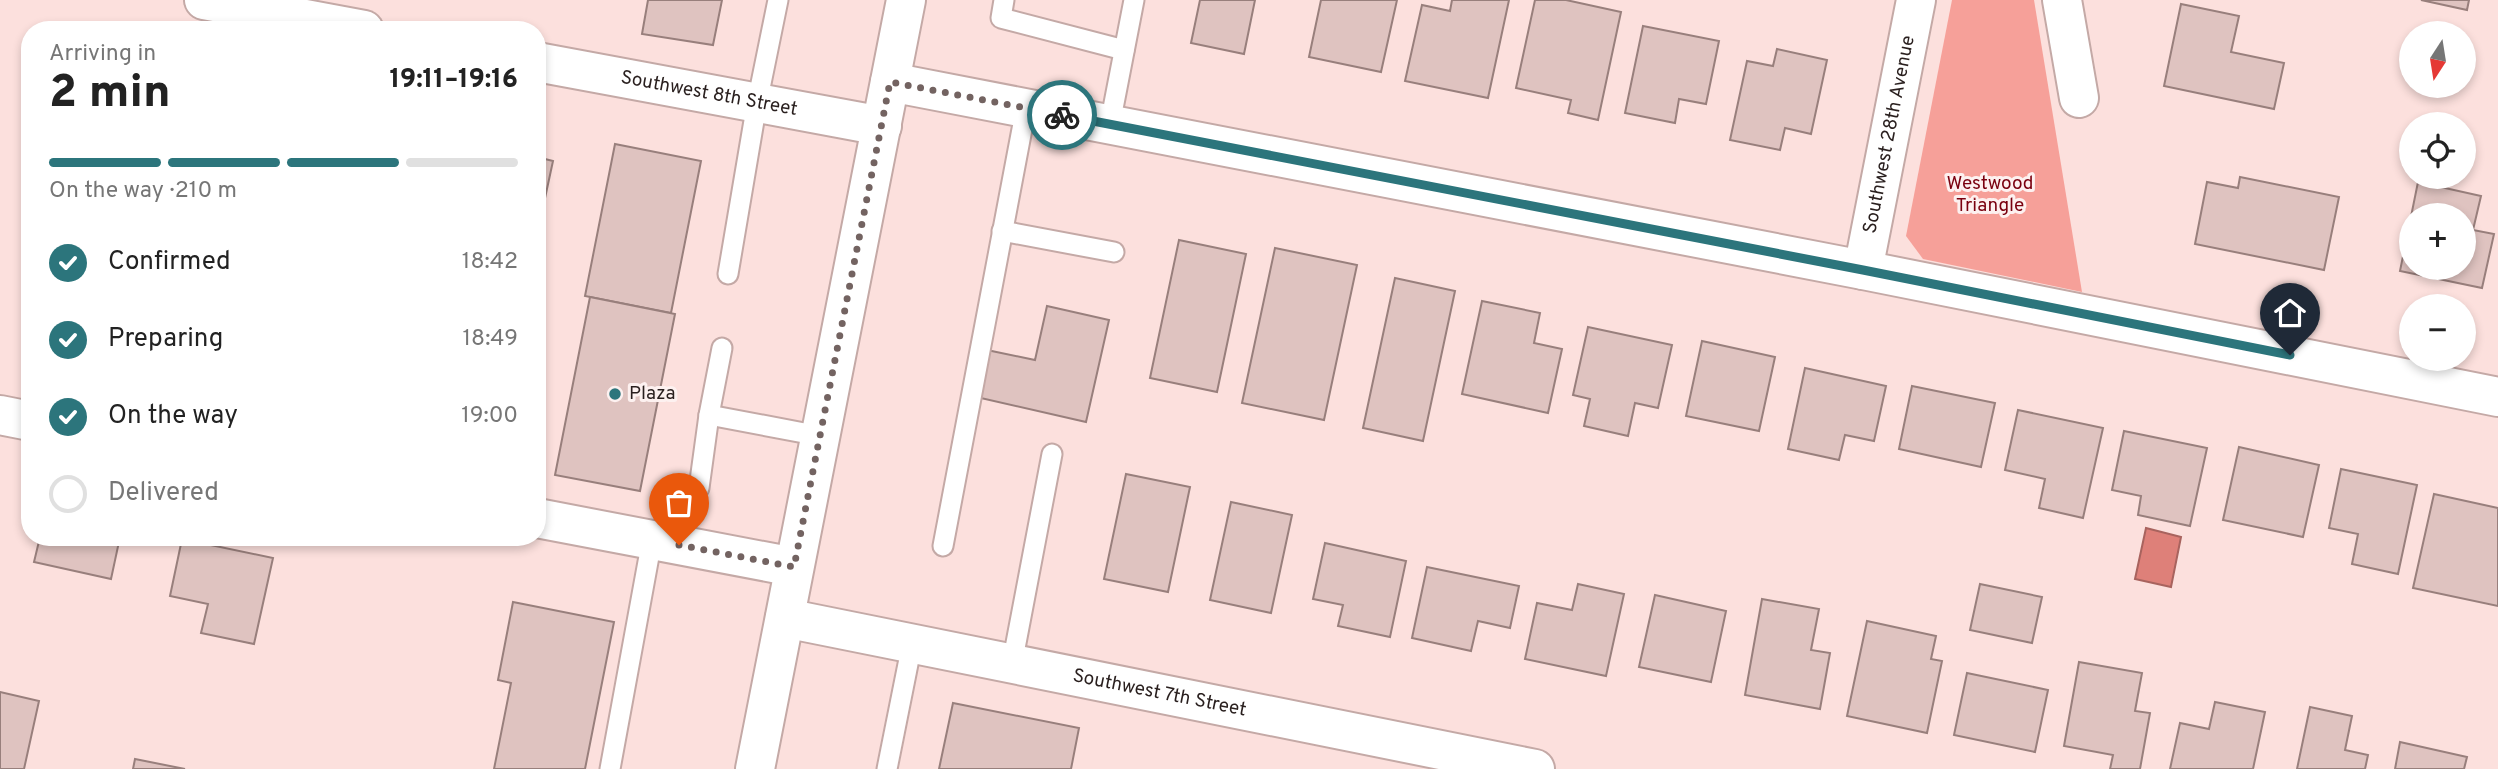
<!DOCTYPE html>
<meta charset="utf-8">
<style>
:root{--surface:#fff;--page:#f6f6f6;--text:#222;--muted:#767676;--line:#e0e0e0;--accent:#2c757c}
body{margin:0;font-family:Overpass,sans-serif;background:var(--page);color:var(--text);height:100vh;display:flex;flex-direction:column;font-size:26px;white-space:nowrap}
*{box-sizing:border-box;margin:0}
p{font-size:23px;color:var(--muted)}
.icon{flex:none;width:38px;height:38px;fill:none;stroke:currentColor;stroke-width:2;stroke-linecap:round;stroke-linejoin:round}
.map{position:relative;flex:1;overflow:hidden}
.panel{position:absolute;left:21px;top:21px;width:525px;height:525px;display:flex;flex-direction:column;background:var(--surface);border-radius:28px;box-shadow:0 4px 10px #0003}
.panel>*{flex:none}
.needle{width:46px;rotate:192deg}
.tools{position:absolute;left:2399px;top:21px;display:grid;gap:14px}
.tools a{display:grid;place-items:center;width:77px;height:77px;border-radius:50%;background:var(--surface);box-shadow:0 4px 10px #0003;font-size:35px}
.pin{position:absolute;display:grid;place-items:center;width:60px;height:60px;color:#fff;margin:-72px -30px;border-radius:50% 50% 50% 0;rotate:-45deg;box-shadow:0 0 7px #0007}
.pin .icon{rotate:45deg}
.courier{position:absolute;display:grid;place-items:center;width:70px;height:70px;margin:-35px;border:5px solid #2c757c;border-radius:50%;background:#fff;color:#222;box-shadow:0 2px 9px #0007}
.summary em{font-style:normal;font-weight:800}
.summary div{display:flex;flex-direction:column-reverse}
.summary{display:flex;align-items:center;justify-content:space-between;height:119px;padding:0 28px}
h1{font-size:46px;font-weight:800;line-height:52px}
.bar{display:grid;grid-template-columns:repeat(4,1fr);gap:10px 7px;align-content:center;height:84px;padding:0 28px}
.bar i{height:9px;border-radius:5px;background:var(--line)}
.bar .selected{background:var(--accent)}
.bar p{grid-column:span 4}
ol{padding:0 28px;list-style:none}
li{display:flex;align-items:center;gap:21px;height:77px}
li p{margin-inline-start:auto}
li .icon{padding:7px;border-radius:50%;background:var(--accent);color:#fff;stroke-width:4}
li:last-child{color:var(--muted)}
li i{width:38px;height:38px;border:4px solid var(--line);border-radius:50%}
.map>svg:first-child{display:block}
.green{fill:#f6a099}
.water{fill:#de8079;stroke:#a8635e;stroke-width:2}
.building{fill:#dfc3c0;stroke:#987f7c;stroke-width:2;fill-rule:evenodd}
.lines{fill:none;stroke-linecap:round;stroke-linejoin:round}
.service-casing{stroke:#c4a9a6;stroke-width:23}
.minor-casing{stroke:#c4a9a6;stroke-width:42}
.tertiary-casing{stroke:#c4a9a6;stroke-width:42}
.service{stroke:#fff;stroke-width:19}
.minor{stroke:#fff;stroke-width:38}
.tertiary{stroke:#fff;stroke-width:38}
.done{stroke:#736361;stroke-width:7;stroke-dasharray:0 12.6}
.route{stroke:#2c757c;stroke-width:9}
.poi-dot{fill:#2c757c;stroke:#fdf1f0;stroke-width:2.5}
.labels{text-anchor:middle;dominant-baseline:central;stroke-width:6;stroke-linejoin:round;paint-order:stroke}
.street-label{font-size:19px;fill:#291f1e;stroke:#fdf1f0}
.park-label{font-size:19px;fill:#7a000f;stroke:#fdf1f0}
.poi-label{font-size:19px;fill:#291f1e;stroke:#fdf1f0;text-anchor:start}
</style>
<div class="map">
<svg width="2498" height="769" viewBox="0 0 2498 769">
<rect width="100%" height="100%" fill="#fce0dd"/>
<path class="green" d="M1952,0h82l48,292 -159,-33 -17,-23z"/>
<path class="water" d="M2146,528l35,9 -10,50 -36,-8z"/>
<g class="building">
<path d="M648,0h74l-9,45 -71,-11z"/>
<path d="M1200,0h55l-11,54 -53,-11z"/>
<path d="M1321,0h76l-16,72 -72,-15z"/>
<path d="M1452,0h57l-21,98 -83,-17 17,-76 28,6z"/>
<path d="M1535,0h31l55,12 -23,108 -30,-7 3,-13 -55,-12z"/>
<path d="M2421,0h48l-2,10z"/>
<path d="M2181,4l58,12 -8,36 53,11 -10,46 -110,-23z"/>
<path d="M1643,26l76,15 -13,63 -27,-5 -4,24 -50,-10z"/>
<path d="M1777,49l50,11 -16,74 -26,-6 -5,22 -50,-10 17,-79 26,5z"/>
<path d="M615,144l86,17 -30,152 -86,-17z"/>
<path d="M537,157l16,4 -14,65 -2,-1z"/>
<path d="M2240,177l99,20 -15,73 -129,-26 12,-62 31,6z"/>
<path d="M2418,182l63,14 -8,34 21,4 -12,54 -82,-17zM2412,215h52v53h-52z"/>
<path d="M1179,240l67,14 -29,138 -67,-14z"/>
<path d="M1275,248l82,17 -33,155 -82,-17z"/>
<path d="M1395,278l60,13 -32,150 -60,-13z"/>
<path d="M590,297l85,17 -35,177 -85,-16z"/>
<path d="M1482,301l58,12 -6,30 28,6 -14,64 -86,-19z"/>
<path d="M1047,306l62,14 -23,102 -114,-26 10,-47 53,11z"/>
<path d="M1588,327l84,18 -14,63 -23,-5 -7,33 -44,-10 6,-27 -17,-4z"/>
<path d="M1702,341l73,16 -16,74 -73,-15z"/>
<path d="M1805,368l81,18 -12,55 -29,-6 -6,25 -51,-11z"/>
<path d="M1912,386l83,17 -14,64 -82,-18z"/>
<path d="M2018,410l85,18 -20,90 -44,-10 6,-29 -40,-9z"/>
<path d="M2124,431l83,17 -17,78 -52,-11 3,-19 -29,-6z"/>
<path d="M2239,447l80,18 -16,72 -80,-17z"/>
<path d="M2341,469l76,16 -19,89 -46,-10 6,-30 -29,-6z"/>
<path d="M1126,474l64,13 -22,105 -64,-13z"/>
<path d="M2434,494l64,14v98l-85,-18z"/>
<path d="M1231,502l61,13 -21,98 -61,-13z"/>
<path d="M40,537h80l-9,42 -77,-17z"/>
<path d="M182,539l91,19 -19,86 -53,-11 7,-29 -38,-8z"/>
<path d="M1325,543l81,18 -16,76 -52,-11 5,-21 -30,-6z"/>
<path d="M1427,567l92,19 -9,42 -32,-7 -7,30 -59,-13z"/>
<path d="M1578,584l46,10 -18,82 -81,-17 12,-56 35,7z"/>
<path d="M1980,584l62,13 -10,46 -62,-13z"/>
<path d="M1655,595l71,16 -15,71 -72,-15z"/>
<path d="M1762,599l57,10 -8,41 19,3 -10,56 -75,-14z"/>
<path d="M513,602l101,20 -29,147h-91l17,-86 -13,-3z"/>
<path d="M1867,621l69,15 -5,23 11,2 -15,72 -80,-17z"/>
<path d="M2079,662l63,11 -7,38 15,2 -10,56h-30l3,-14 -49,-9z"/>
<path d="M1967,673l81,17 -13,62 -81,-17z"/>
<path d="M0,692l39,9 -15,68h-24z"/>
<path d="M2215,702l50,10 -12,57h-83l10,-46 29,6z"/>
<path d="M953,703l126,25 -8,41h-132z"/>
<path d="M2310,707l42,9 -7,34 23,5 -3,14h-68z"/>
<path d="M2400,742l67,15 -3,12h-69z"/>
<path d="M135,759l50,10h-52z"/>
</g>
<g class="lines">
<g class="service-casing">
<g id="service">
<path d="M1004,0l-3,18 123,32"/>
<path d="M1110,124l24,-124"/>
<path d="M1002,231l112,21"/>
<path d="M728,274l29,-171 21,-103"/>
<path d="M709,415l111,21"/>
<path d="M699,488l10,-73 13,-67"/>
<path d="M943,546l83,-438"/>
<path d="M1012,664l40,-210"/>
<path d="M610,769l42,-229"/>
<path d="M887,769l25,-125"/>
</g>
</g>
<g class="minor-casing">
<g id="minor">
<path d="M204,0l160,30"/>
<path d="M2062,0l17,98"/>
<path id="s1" d="M537,62l345,64"/>
<path d="M890,82l973,188 635,127"/>
<path id="s2" d="M1863,270l53,-270"/>
<path d="M0,415l30,6"/>
<path d="M537,518l257,49"/>
<path id="s3" d="M785,618l750,151"/>
</g>
</g>
<g class="tertiary-casing">
<path id="tertiary" d="M755,769l151,-769"/>
</g>
<use href="#service" class="service"/>
<use href="#minor" class="minor"/>
<use href="#tertiary" class="tertiary"/>
</g>
<g class="lines">
<path class="done" d="M679,545l115,22 96,-485 172,33"/>
<path class="route" d="M1062,115l801,155 427,85"/>
</g>
<circle class="poi-dot" cx="615" cy="394" r="7"/>
<g class="labels">
<g class="street-label">
<text stroke="none"><textPath href="#s1" startOffset="175">Southwest 8th Street</textPath></text>
<text stroke="none"><textPath href="#s2" startOffset="138">Southwest 28th Avenue</textPath></text>
<text stroke="none"><textPath href="#s3" startOffset="382">Southwest 7th Street</textPath></text>
</g>
<g class="park-label">
<text x="1990" y="184">Westwood<tspan x="1990" dy="22">Triangle</tspan></text>
</g>
<g class="poi-label">
<text x="629" y="394">Plaza</text>
</g>
</g>
</svg>
<div class="tools">
<a><svg class="needle" viewBox="-14 -14 28 28"><path d="M0-13l5 13h-10z" fill="#e53935"/><path d="M0 13l5-13h-10z" fill="#767676"/></svg></a>
<a><svg class="icon" aria-label="locate" viewBox="0 0 24 24"><circle cx="12" cy="12" r="6"/><path d="M12 2v4M12 18v4M2 12h4M18 12h4"/></svg></a>
<a>+</a>
<a>−</a>
</div>
<div class="pin" style="left:679px;top:545px;background:#ea580c"><svg class="icon" aria-label="bag" viewBox="0 0 24 24"><path d="M5 8h14l-1 12H6zM9 8a3 3 0 0 1 6 0"/></svg></div>
<div class="pin" style="left:2290px;top:355px;background:#1f2937"><svg class="icon" aria-label="home" viewBox="0 0 24 24"><path d="M3 11l9-7 9 7M6 9v11h12V9"/></svg></div>
<div class="courier" style="left:1062px;top:115px"><svg class="icon" aria-label="bike" viewBox="0 0 24 24"><circle cx="6" cy="16" r="4"/><circle cx="18" cy="16" r="4"/><path d="M6 16l4-8h5l3 8M10 8l3 8H6M13 5h3"/></svg></div>
<section class="panel">
<div class="summary"><div><h1>2 min</h1><p>Arriving in</p></div><em>19:11–19:16</em></div>
<div class="bar"><i class="selected"></i><i class="selected"></i><i class="selected"></i><i></i><p>On the way · 210 m</p></div>
<ol>
<li><svg class="icon" aria-label="check" viewBox="0 0 24 24"><path d="M5 12l5 5 9-10"/></svg>Confirmed<p>18:42</p></li>
<li><svg class="icon" aria-label="check" viewBox="0 0 24 24"><path d="M5 12l5 5 9-10"/></svg>Preparing<p>18:49</p></li>
<li><svg class="icon" aria-label="check" viewBox="0 0 24 24"><path d="M5 12l5 5 9-10"/></svg>On the way<p>19:00</p></li>
<li><i></i>Delivered</li>
</ol>
</section>
</div>
